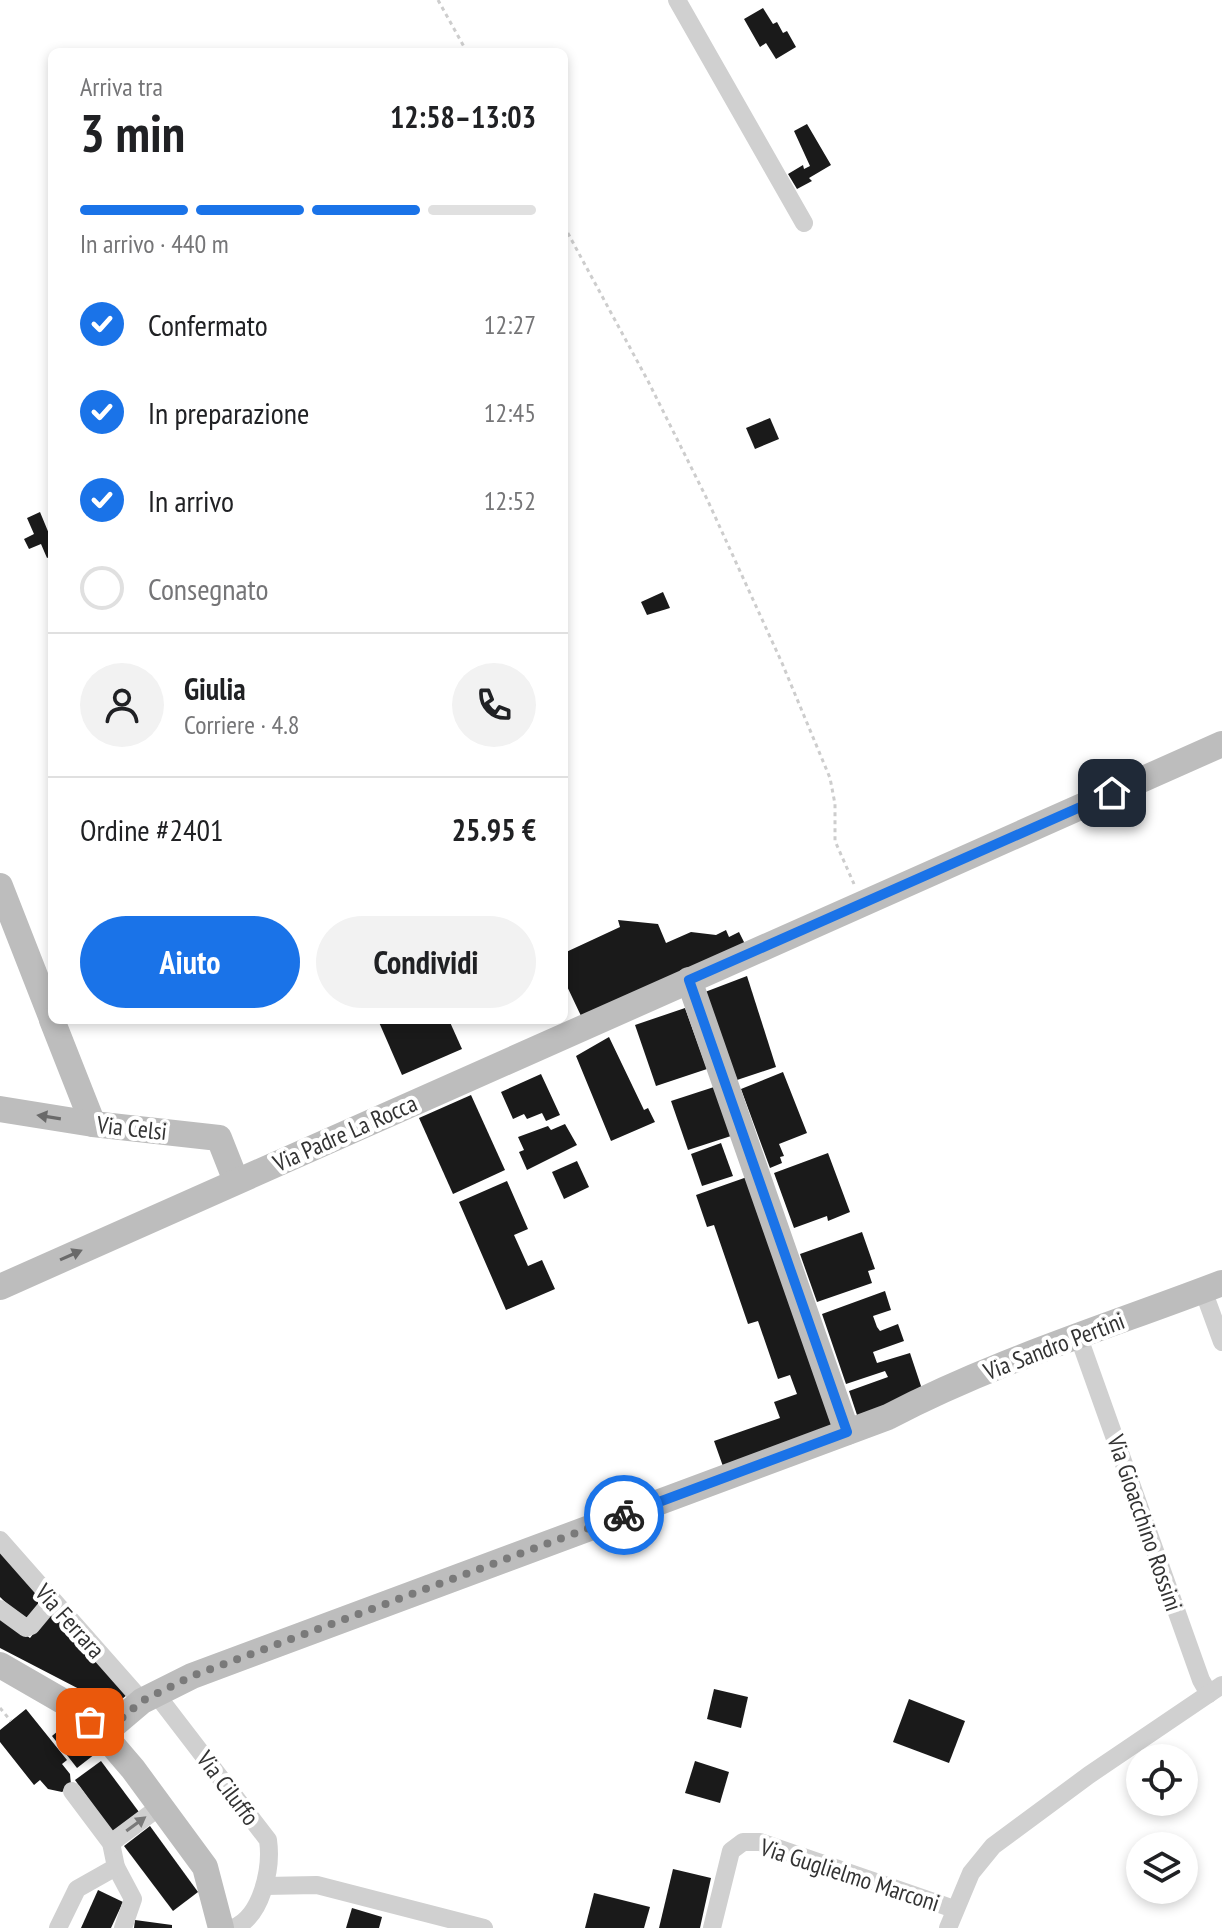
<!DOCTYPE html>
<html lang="it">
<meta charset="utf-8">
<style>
:root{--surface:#fff;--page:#f2f2f2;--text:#202124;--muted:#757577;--line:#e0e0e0;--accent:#1a73e8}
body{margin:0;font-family:"PT Sans Narrow",sans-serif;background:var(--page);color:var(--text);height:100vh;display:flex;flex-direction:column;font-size:30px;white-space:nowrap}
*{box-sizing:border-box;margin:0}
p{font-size:26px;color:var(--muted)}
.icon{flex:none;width:44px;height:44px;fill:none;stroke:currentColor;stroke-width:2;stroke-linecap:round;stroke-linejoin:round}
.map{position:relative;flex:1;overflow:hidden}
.details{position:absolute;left:48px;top:48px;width:520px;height:976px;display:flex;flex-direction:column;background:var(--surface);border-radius:12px;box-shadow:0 4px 12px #0003}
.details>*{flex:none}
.tools{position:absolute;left:1126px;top:1744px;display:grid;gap:16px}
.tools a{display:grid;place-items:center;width:72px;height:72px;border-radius:50%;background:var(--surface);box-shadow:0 4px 12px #0003;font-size:40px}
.pin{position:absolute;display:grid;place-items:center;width:68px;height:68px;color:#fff;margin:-34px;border-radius:16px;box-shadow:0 4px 12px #0006}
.courier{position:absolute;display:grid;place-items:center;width:80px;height:80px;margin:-40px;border:6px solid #1a73e8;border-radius:50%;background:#fff;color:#222;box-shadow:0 2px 10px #0007}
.summary em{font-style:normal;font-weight:800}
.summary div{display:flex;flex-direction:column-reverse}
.summary{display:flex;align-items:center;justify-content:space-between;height:136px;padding:0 32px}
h1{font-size:52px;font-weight:800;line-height:60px}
.bar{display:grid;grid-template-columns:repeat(4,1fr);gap:12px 8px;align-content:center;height:96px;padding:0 32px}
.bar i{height:10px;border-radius:6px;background:var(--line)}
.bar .current{background:var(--accent)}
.bar p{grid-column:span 4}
.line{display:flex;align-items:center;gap:20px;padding:0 32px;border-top:2px solid var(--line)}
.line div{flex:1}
.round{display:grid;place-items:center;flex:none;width:84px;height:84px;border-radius:42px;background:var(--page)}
ol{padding:0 32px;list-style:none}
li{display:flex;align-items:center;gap:24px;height:88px}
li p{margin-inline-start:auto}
li .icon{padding:8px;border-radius:50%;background:var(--accent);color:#fff;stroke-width:4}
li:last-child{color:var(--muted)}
li i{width:44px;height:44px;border:4px solid var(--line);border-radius:50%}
.action{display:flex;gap:16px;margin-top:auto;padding:16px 32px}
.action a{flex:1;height:92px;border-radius:48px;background:var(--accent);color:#fff;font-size:32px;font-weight:800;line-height:92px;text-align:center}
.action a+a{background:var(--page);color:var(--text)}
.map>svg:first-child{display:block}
.building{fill:#1a1a1a}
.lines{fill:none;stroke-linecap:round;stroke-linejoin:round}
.path{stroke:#cdcdcd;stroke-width:3;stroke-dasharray:4 4;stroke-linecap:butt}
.street{stroke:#d0d0d0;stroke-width:18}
.secondary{stroke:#bdbdbd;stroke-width:26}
.oneway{fill:#6a6a6a}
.oneway2{fill:#7a7a7a}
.done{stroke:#7a7a7a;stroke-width:8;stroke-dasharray:0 14.4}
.route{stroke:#1a73e8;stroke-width:10}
.labels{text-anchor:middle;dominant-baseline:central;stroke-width:8;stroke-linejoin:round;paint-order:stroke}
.street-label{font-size:24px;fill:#333;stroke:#fff}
</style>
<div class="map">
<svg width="1222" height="1928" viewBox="0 0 1222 1928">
<rect width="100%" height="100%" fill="#fff"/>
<g class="building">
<path d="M763,8l10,16 4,-2 6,11 4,-2 9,16 -20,12 -10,-16 -6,4 -16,-28z"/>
<path d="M807,124l24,41 -22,13 3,3 -15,8 -9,-15 15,-9 1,4 6,-3 -16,-35z"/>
<path d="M770,418l9,21 -24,10 -9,-21z"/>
<path d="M40,512l12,29v15l-5,2 -6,-14 -12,5 -5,-10 10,-5 -7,-16z"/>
<path d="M663,592l7,16 -23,7 -6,-13z"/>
<path d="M618,920l40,4 8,19 25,-11 25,3 10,-5 3,7 10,-5 7,14 -164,72 -18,-38v-27l56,-26z"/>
<path d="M747,976l29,91 -39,13 -32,-88z"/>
<path d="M685,1008l22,61 -51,17 -21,-61z"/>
<path d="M378,1020h71l13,29 -60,26z"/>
<path d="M609,1037l35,73 4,-2 7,14 -44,19 -35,-85z"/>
<path d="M783,1072l24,61 -28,11 5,12 -4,1 2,6 -12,5 -29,-79z"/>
<path d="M541,1074l19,41 -14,6 -4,-8 -15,6 -3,-5 -11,5 -12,-27z"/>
<path d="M714,1087l17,49 -43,14 -17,-49z"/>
<path d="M471,1095l34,75 -52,24 -34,-76z"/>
<path d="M565,1124l12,21 -50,25 -8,-18 5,-2 -6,-13 30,-11 3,4z"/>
<path d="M721,1143l12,33 -31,10 -11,-32z"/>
<path d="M828,1153l22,59 -22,9 -1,-5 -33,12 -20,-55z"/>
<path d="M577,1161l12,26 -25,12 -12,-27z"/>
<path d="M747,1177l90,255 -112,40 -11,-31 66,-23 -6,-16 23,-8 -7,-19 -12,4 -20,-58 -10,3 -34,-99 -7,2 -11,-32z"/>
<path d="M507,1181l21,48 -14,6 14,31 14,-6 13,29 -49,21 -47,-108z"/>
<path d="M862,1232l13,37 -7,2 4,12 -55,19 -17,-48z"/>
<path d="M885,1291l6,19 -18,6 4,11 3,4 18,-7 6,17 -31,11 4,11 33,-10 14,42 -66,23 -9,-27 39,-14 -3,-6 -39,13 -24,-70z"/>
<path d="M0,1552l44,49 -18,21 -26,-25z"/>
<path d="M52,1610l76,84 -24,20 -21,-23 -83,-43v-31l30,21z"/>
<path d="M714,1689l34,8 -7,31 -34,-9z"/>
<path d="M909,1699l56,22 -16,42 -56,-21z"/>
<path d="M26,1709l41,51 -5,4 8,10 1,11 -9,7 -14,-3 -8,-9 -6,5 -34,-43v-12z"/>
<path d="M65,1725l13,7 17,22 -18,14 -25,-32z"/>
<path d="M101,1761l38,51 -27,20 -37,-52z"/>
<path d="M695,1761l34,11 -9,31 -35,-10z"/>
<path d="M150,1826l48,66 -25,19 -49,-65z"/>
<path d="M673,1869l38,9 -11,50h-41z"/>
<path d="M98,1890l25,12 -12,26h-30z"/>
<path d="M594,1893l56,14 -6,21h-59z"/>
<path d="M352,1908l30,9 -3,11h-33z"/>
<path d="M135,1920l37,5v3h-38z"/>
</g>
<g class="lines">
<g class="path">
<path d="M438,0l29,52"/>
<path d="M564,226l84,155 59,118 75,164 48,115 5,26v37l19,43"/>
<path d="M0,1708l11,13"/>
</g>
<g class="street">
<path d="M677,0l127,223"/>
<path d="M1203,1290l19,52"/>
<path d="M1078,1335l123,345 8,14"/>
<path d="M0,1540l142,161"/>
<path d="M0,1609l26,19 5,-2 20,-24"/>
<path d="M156,1694l112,146c4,28 -6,77 -35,88"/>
<path d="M72,1791l39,52 5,24 17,32 -10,29"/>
<path d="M111,1843l51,-38"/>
<path d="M265,1886l52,-1 167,43"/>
<path d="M58,1928l19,-39 39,-22"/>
<path d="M712,1928l19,-77 12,-9h17l194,67"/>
<path d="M948,1928l23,-55 22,-27 96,-71 133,-90"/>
</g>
<g class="secondary">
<path d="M0,886l52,133"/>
<path d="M689,980l158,452"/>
<path d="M52,1020l41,104"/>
<path d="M0,1109l93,15 126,14 17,43"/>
<path d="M0,1287l1222,-543"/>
<path d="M0,1665l78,45 25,24 30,35 72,98 16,61"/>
<path d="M103,1734l39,-33 50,-25 696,-259c107,-56 222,-91 334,-134"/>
</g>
</g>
<defs><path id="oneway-solid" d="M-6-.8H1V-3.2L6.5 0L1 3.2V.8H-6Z" transform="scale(2)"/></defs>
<g class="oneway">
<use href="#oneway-solid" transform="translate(49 1117) rotate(-171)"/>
<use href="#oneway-solid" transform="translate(71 1255) rotate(-24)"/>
</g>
<use class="oneway2" href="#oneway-solid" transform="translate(136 1824) rotate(-36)"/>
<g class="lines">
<path class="done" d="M90,1722l13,12 39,-33 50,-25 432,-161"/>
<path class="route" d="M624,1515l223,-83 -158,-452 423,-187"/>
</g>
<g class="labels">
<g class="street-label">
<text transform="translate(132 1128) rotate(6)">Via Celsi</text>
<text transform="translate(345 1133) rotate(-24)">Via Padre La Rocca</text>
<text transform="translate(1054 1346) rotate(-21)">Via Sandro Pertini</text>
<text transform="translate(1145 1523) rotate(71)">Via Gioacchino Rossini</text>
<text transform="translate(70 1621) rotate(48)">Via Ferrara</text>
<text transform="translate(228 1788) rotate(53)">Via Ciluffo</text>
<text transform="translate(850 1875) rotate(18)">Via Guglielmo Marconi</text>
</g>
</g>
</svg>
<div class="tools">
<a><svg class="icon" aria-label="locate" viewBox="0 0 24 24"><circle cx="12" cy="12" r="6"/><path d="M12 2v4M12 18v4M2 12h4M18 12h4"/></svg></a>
<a><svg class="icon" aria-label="layers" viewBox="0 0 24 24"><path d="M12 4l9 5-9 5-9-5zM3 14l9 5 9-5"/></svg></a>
</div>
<div class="pin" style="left:90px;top:1722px;background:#ea580c"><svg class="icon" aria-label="bag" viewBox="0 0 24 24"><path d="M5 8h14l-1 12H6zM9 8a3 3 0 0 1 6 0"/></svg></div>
<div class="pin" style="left:1112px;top:793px;background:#1f2937"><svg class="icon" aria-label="home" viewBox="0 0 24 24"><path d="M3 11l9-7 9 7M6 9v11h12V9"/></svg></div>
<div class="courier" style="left:624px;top:1515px"><svg class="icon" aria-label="bike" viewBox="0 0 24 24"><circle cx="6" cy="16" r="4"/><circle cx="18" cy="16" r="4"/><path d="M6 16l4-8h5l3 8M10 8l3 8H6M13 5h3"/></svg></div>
<section class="details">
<div class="summary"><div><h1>3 min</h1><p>Arriva tra</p></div><em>12:58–13:03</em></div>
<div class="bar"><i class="current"></i><i class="current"></i><i class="current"></i><i></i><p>In arrivo · 440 m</p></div>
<ol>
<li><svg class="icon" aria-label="check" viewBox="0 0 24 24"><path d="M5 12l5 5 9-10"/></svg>Confermato<p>12:27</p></li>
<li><svg class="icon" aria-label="check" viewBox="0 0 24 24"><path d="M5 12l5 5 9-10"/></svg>In preparazione<p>12:45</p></li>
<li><svg class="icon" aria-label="check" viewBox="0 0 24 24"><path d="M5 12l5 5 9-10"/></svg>In arrivo<p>12:52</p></li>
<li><i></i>Consegnato</li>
</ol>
<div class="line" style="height:144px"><a class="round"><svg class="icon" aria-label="person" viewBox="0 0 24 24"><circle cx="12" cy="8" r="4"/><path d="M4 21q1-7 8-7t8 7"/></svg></a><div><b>Giulia</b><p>Corriere · 4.8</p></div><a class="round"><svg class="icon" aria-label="phone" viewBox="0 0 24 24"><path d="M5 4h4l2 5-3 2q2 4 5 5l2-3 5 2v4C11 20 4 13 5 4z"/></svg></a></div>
<div class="line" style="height:104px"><div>Ordine #2401</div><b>25.95 €</b></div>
<div class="action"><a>Aiuto</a><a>Condividi</a></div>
</section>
</div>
